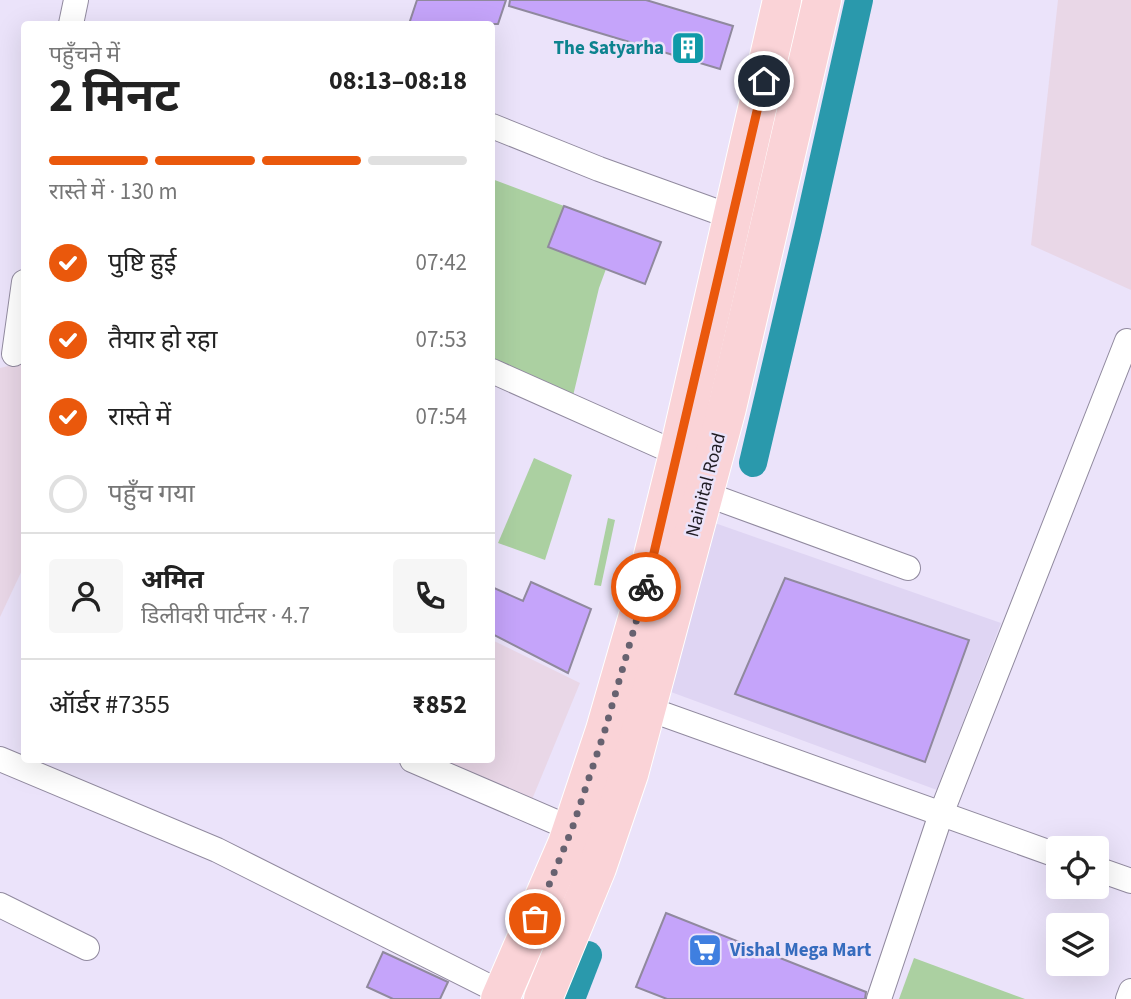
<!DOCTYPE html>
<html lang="hi">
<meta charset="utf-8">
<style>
:root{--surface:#fff;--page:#f6f6f6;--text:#222;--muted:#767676;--line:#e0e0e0;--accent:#ea580c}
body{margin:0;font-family:"Source Sans 3","Noto Sans Devanagari",sans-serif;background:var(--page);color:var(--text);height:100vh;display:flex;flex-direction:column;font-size:26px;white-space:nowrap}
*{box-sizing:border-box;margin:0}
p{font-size:23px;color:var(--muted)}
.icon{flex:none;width:38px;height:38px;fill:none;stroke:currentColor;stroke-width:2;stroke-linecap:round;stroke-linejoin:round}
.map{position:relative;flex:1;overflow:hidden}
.panel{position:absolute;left:21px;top:21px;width:474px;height:742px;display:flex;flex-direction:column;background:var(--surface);border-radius:7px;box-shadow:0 7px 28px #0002}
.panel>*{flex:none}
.fabs{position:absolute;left:1046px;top:836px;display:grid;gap:14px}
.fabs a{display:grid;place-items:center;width:63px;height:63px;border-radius:7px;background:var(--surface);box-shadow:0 7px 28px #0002;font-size:35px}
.pin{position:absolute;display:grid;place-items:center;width:60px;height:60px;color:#fff;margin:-30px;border:4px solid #fff;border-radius:50%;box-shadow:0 2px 7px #0007}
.courier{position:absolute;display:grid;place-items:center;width:70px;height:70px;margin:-35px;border:5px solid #ea580c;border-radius:50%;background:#fff;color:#222;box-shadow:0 2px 9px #0007}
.summary em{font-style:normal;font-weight:700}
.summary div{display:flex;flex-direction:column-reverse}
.summary{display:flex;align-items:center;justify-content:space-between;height:119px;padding:0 28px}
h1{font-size:46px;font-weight:700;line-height:52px}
.bar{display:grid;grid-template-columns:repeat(4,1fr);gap:10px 7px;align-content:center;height:84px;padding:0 28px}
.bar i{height:9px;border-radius:5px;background:var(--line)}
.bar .current{background:var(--accent)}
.bar p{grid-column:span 4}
.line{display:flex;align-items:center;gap:18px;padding:0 28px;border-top:2px solid var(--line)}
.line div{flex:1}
.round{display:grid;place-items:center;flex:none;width:74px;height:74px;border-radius:7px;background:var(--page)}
ol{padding:0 28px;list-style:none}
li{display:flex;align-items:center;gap:21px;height:77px}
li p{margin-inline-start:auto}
li .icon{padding:7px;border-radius:50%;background:var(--accent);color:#fff;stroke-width:4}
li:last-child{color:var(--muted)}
li i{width:38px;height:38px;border:4px solid var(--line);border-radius:50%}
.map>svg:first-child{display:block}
.built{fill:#dfd5f3}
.education{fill:#e9d7e7}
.green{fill:#abd0a1}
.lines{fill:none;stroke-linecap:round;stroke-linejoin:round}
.canal{stroke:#2a99ac;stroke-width:28}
.building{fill:#c5a4fa;stroke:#90899e;stroke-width:2}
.minor-casing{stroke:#918a9f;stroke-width:26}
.trunk-casing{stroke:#fff;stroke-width:40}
.minor{stroke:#fff;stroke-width:24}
.trunk{stroke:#fad3d7;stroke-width:38}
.done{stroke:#676270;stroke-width:7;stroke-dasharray:0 12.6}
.route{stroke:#ea580c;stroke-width:9}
.labels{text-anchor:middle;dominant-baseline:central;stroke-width:5;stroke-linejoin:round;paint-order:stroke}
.culture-label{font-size:19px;font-weight:bold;fill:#0d838f;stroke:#ebe3fa;text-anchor:end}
.street-label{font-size:19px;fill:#201d25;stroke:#ebe3fa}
.shop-label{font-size:19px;font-weight:bold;fill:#366cbe;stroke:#ebe3fa;text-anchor:start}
</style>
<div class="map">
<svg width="1131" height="999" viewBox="0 0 1131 999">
<rect width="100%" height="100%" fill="#ebe3fa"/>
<path class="built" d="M712,522l289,101 -64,167 -266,-98z"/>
<g class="education">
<path d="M1058,0h73v290l-100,-45z"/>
<path d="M24,362v204l-24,51v-249z"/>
<path d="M492,640l88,43 -49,119 -93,-42h54z"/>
</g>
<g class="green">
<path d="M492,179l72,27 -16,41 58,22 -7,19 -27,112 -80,-38z"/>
<path d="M534,458l38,17 -27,85 -47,-17z"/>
<path d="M608,518l7,2 -14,66 -7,-1z"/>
<path d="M914,958l111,41h-126z"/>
</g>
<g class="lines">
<g class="canal">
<path d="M753,463l55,-234 51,-229"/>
<path d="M571,999l17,-44"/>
</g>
</g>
<g class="building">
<path d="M417,0h89l-8,24h-89z"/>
<path d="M510,0h136l87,26 -13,43 -211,-63z"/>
<path d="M564,206l97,36 -16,42 -97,-37z"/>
<path d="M785,578l184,62 -44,122 -190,-68z"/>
<path d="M531,582l60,27 -23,64 -76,-39v-47l31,14z"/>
<path d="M666,913l200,79 -1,7h-198l-31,-12z"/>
<path d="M383,952l65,30 -8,17h-47l-26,-12z"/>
</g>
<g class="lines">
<g class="minor-casing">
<g id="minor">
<path d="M71,24l5,-24"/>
<path d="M492,126l107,43 133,48"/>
<path d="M14,354l10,-72"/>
<path d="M492,371l186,83"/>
<path d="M703,493l205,75"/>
<path d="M646,708l413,148"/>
<path d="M0,759l217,91 285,143"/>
<path d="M412,760l160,69"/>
<path d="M1097,869l34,12"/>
<path d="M0,905l87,43"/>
<path d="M879,999l62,-185 186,-473"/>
<path d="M1128,999l3,-8"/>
</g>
</g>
<g class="trunk-casing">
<g id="trunk">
<path d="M500,999l67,-155 38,-114 34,-118 39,-158 104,-454"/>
<path d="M543,999l54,-131 32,-94 98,-366 95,-408"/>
</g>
</g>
<use href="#minor" class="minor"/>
<use href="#trunk" class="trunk"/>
</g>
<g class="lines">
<path class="done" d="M535,919l37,-90 33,-99 41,-143"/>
<path class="route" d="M646,587l118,-506"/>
</g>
<defs>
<g id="building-square" transform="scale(1.75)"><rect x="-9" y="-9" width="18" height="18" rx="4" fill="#0f9aa8" stroke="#ebe3fa"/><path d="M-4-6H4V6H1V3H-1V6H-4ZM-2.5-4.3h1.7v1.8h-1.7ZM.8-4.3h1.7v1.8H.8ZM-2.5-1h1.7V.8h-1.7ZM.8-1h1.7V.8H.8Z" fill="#fff"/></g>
<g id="supermarket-square" transform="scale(1.75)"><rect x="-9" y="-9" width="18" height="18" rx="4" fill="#3f7fe0" stroke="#ebe3fa"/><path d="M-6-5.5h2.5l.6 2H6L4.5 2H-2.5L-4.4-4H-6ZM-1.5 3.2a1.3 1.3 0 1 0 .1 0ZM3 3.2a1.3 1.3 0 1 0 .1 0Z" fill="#fff"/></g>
</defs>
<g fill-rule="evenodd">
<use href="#building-square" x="688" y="48"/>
<use href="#supermarket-square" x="705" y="950"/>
</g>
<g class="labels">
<g class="culture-label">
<text x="664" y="48">The Satyarha</text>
</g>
<g class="street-label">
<text transform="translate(706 485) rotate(-75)">Nainital Road</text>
</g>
<g class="shop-label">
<text x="730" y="950">Vishal Mega Mart</text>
</g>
</g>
</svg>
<div class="fabs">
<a><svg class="icon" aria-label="locate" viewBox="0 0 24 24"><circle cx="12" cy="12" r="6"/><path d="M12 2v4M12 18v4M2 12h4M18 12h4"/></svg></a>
<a><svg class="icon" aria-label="layers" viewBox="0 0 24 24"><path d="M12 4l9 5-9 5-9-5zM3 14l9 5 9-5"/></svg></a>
</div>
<div class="pin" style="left:535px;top:919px;background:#ea580c"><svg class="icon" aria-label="bag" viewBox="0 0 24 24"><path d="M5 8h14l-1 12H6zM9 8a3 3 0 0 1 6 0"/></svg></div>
<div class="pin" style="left:764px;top:81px;background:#1f2937"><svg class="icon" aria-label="home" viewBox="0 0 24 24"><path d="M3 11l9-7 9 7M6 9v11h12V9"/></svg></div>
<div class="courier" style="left:646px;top:587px"><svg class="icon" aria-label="bike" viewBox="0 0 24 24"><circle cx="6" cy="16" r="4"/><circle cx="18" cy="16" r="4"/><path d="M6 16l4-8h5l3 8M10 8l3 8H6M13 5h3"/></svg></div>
<section class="panel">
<div class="summary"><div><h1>2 मिनट</h1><p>पहुँचने में</p></div><em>08:13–08:18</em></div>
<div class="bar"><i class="current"></i><i class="current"></i><i class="current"></i><i></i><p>रास्ते में · 130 m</p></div>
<ol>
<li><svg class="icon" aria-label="check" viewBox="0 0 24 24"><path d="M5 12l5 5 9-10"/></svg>पुष्टि हुई<p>07:42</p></li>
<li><svg class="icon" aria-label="check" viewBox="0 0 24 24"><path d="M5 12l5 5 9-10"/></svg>तैयार हो रहा<p>07:53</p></li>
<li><svg class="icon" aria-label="check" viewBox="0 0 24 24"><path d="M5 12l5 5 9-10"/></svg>रास्ते में<p>07:54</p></li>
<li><i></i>पहुँच गया</li>
</ol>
<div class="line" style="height:126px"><a class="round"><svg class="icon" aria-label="person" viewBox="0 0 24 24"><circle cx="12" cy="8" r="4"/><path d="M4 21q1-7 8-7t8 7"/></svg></a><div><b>अमित</b><p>डिलीवरी पार्टनर · 4.7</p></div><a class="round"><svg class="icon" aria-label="phone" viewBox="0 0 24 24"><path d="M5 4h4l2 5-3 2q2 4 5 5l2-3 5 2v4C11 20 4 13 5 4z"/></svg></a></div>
<div class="line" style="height:91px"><div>ऑर्डर #7355</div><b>₹852</b></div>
</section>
</div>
